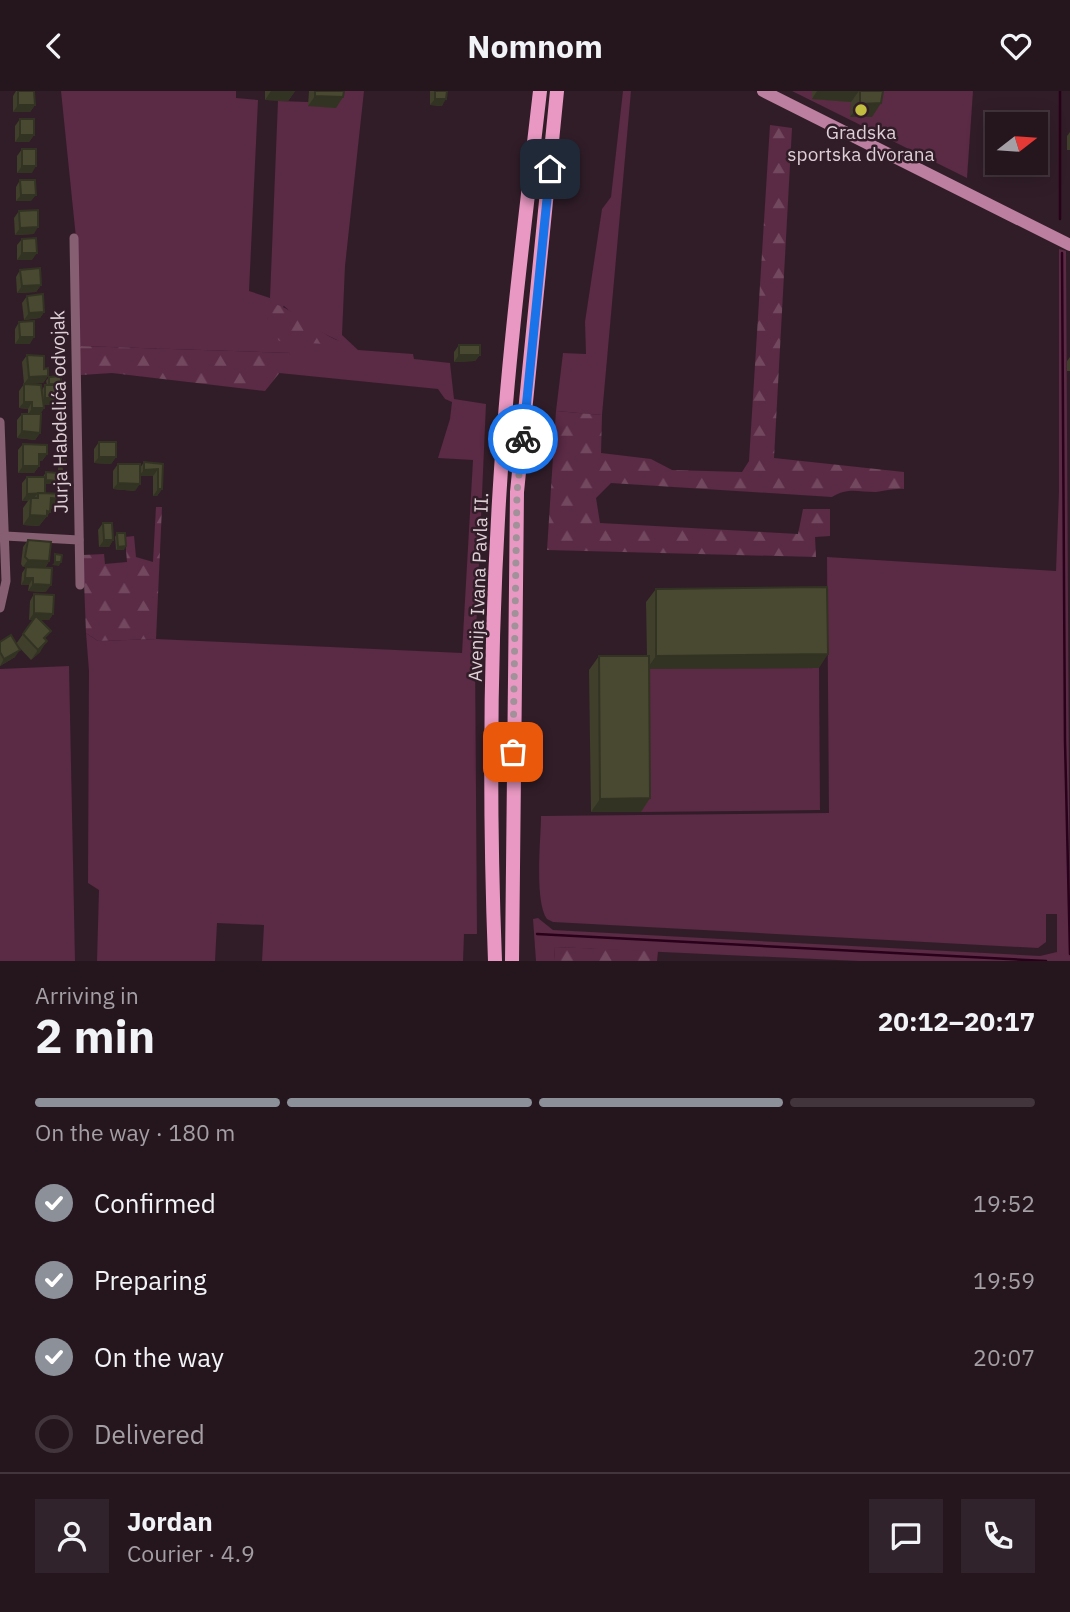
<!DOCTYPE html>
<meta charset="utf-8">
<style>
:root{--surface:#25161e;--page:#31232b;--text:#f1f3f6;--muted:#a39fa4;--line:#42353c;--accent:#8c9099}
body{margin:0;font-family:"IBM Plex Sans",sans-serif;background:var(--page);color:var(--text);height:100vh;display:flex;flex-direction:column;font-size:26px;white-space:nowrap}
*{box-sizing:border-box;margin:0}
p{font-size:23px;color:var(--muted)}
.icon{flex:none;width:38px;height:38px;fill:none;stroke:currentColor;stroke-width:2;stroke-linecap:round;stroke-linejoin:round}
.map{position:relative;height:870px;overflow:hidden}
.panel{display:flex;flex-direction:column;background:var(--surface);flex:1}
.panel>*{flex:none}
.needle{width:46px;rotate:73deg}
.tools{position:absolute;left:985px;top:21px;display:grid;gap:14px}
.tools a{display:grid;place-items:center;width:63px;height:63px;border-radius:0px;background:var(--surface);box-shadow:0 4px 18px #0003,0 0 0 2px var(--line);font-size:35px}
.pin{position:absolute;display:grid;place-items:center;width:60px;height:60px;color:#fff;margin:-30px;border-radius:14px;box-shadow:0 4px 10px #0006}
.courier{position:absolute;display:grid;place-items:center;width:70px;height:70px;margin:-35px;border:5px solid #1a73e8;border-radius:50%;background:#fff;color:#222;box-shadow:0 2px 9px #0007}
.summary em{font-style:normal;font-weight:700}
.summary div{display:flex;flex-direction:column-reverse}
.summary{display:flex;align-items:center;justify-content:space-between;height:119px;padding:0 35px}
h1{font-size:46px;font-weight:700;line-height:52px}
.bar{display:grid;grid-template-columns:repeat(4,1fr);gap:10px 7px;align-content:center;height:84px;padding:0 35px}
.bar i{height:9px;border-radius:5px;background:var(--line)}
.bar .on{background:var(--accent)}
.bar p{grid-column:span 4}
.line{display:flex;align-items:center;gap:18px;padding:0 35px;border-top:2px solid var(--line)}
.line div{flex:1}
.round{display:grid;place-items:center;flex:none;width:74px;height:74px;border-radius:0px;background:var(--page)}
ol{padding:0 35px;list-style:none}
li{display:flex;align-items:center;gap:21px;height:77px}
li p{margin-inline-start:auto}
li .icon{padding:7px;border-radius:50%;background:var(--accent);color:#fff;stroke-width:4}
li:last-child{color:var(--muted)}
li i{width:38px;height:38px;border:4px solid var(--line);border-radius:50%}
header{display:flex;justify-content:space-between;align-items:center;height:91px;padding:0 35px;background:var(--surface);font-size:32px;font-weight:700}
.map>svg:first-child{display:block}
.green{fill:#5b2a45;fill-rule:evenodd}
.forest{fill:url(#forest-firs)}
.lines{fill:none;stroke-linecap:round;stroke-linejoin:round}
.stream{stroke:#290019;stroke-width:2.5}
.minor{stroke:#865f72;stroke-width:9}
.secondary{stroke:#bd7f9f;stroke-width:12}
.primary{stroke:#e898c2;stroke-width:14}
.wall{fill:#3f3f2b}
.shaded-wall{fill:#333323}
.building{fill:#494932;stroke:#333323;stroke-width:2}
.done{stroke:#a19199;stroke-width:7;stroke-dasharray:0 12.6}
.route{stroke:#1a73e8;stroke-width:9}
.poi-dot{fill:#c1be40;stroke:#311d28;stroke-width:2.5}
.labels{text-anchor:middle;dominant-baseline:central;stroke-width:5;stroke-linejoin:round;paint-order:stroke}
.poi-label{font-size:19px;fill:#decfd6;stroke:#311d28}
.street-label{font-size:19px;fill:#decfd6;stroke:#311d28}
</style>
<header><svg class="icon" aria-label="back" viewBox="0 0 24 24"><path d="M15 5l-7 7 7 7"/></svg>Nomnom<svg class="icon" aria-label="heart" viewBox="0 0 24 24"><path d="M12 20l-8-8c-3-5 5-10 8-4 3-6 11-1 8 4z"/></svg></header>
<div class="map">
<svg width="1070" height="870" viewBox="0 0 1070 870">
<defs>
<pattern id="forest-firs" width="22" height="20" patternUnits="userSpaceOnUse" patternTransform="scale(1.75)"><rect width="22" height="20" fill="#5b2a45"/><path d="M5 1l3.5 6h-7zM16 11l3.5 6h-7z" fill="#72485f"/></pattern>
</defs>
<rect width="100%" height="100%" fill="#311d28"/>
<g class="green">
<path d="M61,0h175v7l22,2 -9,191 21,7 8,-197 30,1 29,-11h27l-19,175 -3,69 16,15 55,4 1,5 36,4 4,36 32,5 -11,250 2,280h-13l-1,27h-201l2,-36 -47,-2 -2,38h-118l2,-71 -11,-7 1,-212 -3,-38 12,8 58,-2 306,14 11,-193 -35,-2 12,-39 2,-17 -7,-3 -7,-10 -159,-16 11,-20 -211,-7 -3,-108zM284,215l19,17 36,18 -72,-22z"/>
<path d="M623,0h8l-29,324 -46,-4 7,-58 23,1 -1,-32 17,-113 9,-12z"/>
<path d="M792,0h181l-6,87z"/>
<path d="M1059,158l7,2 4,710h-211l-304,-14 -1,14h-18l-3,-42 5,-1 15,12 487,26 17,-4v-38h-11v28l-8,6 -485,-26 -6,-3c-13,-18 -6,-80 -6,-103l288,-3 -2,-256 229,14 3,-79z"/>
<path d="M69,575l6,295h-75v-292z"/>
<path d="M819,577l1,142 -179,2 -2,-143z"/>
</g>
<g class="forest">
<path d="M770,34l22,3 -18,330 130,14v17c-11,-1 -18,2 -28,3 -18,0 -28,-5 -44,5l-221,-14 -15,15 4,25 198,11 5,-25h27v27l-15,1 1,20 -269,-7 9,-139 46,4 -1,38 50,6 21,11 70,2 7,-11z"/>
<path d="M277,214c10,1 44,29 62,36v4l-60,-4 -12,-22z"/>
<path d="M79,255l211,7 -2,14 -7,4 -16,20 -153,-18 -31,2z"/>
<path d="M156,416h6l-6,132 -58,2 -12,-8 -3,-78 21,-1 1,10 22,-2 -2,-25 9,-1 2,21 17,5z"/>
<path d="M555,856l103,4 -1,10h-103z"/>
</g>
<g class="lines">
<g class="stream">
<path d="M1060,0v128"/>
<path d="M1062,162l3,488 5,213"/>
<path d="M537,843l509,27"/>
</g>
<g class="minor">
<path d="M74,147l6,347"/>
<path d="M0,331l6,159 -6,27"/>
<path d="M5,445l74,4"/>
</g>
<path class="secondary" d="M763,0l307,154"/>
<g class="primary">
<path d="M495,870c-6,-156 -5,-320 5,-476 8,-131 25,-263 40,-394"/>
<path d="M512,870l5,-469 40,-401"/>
</g>
</g>
<g class="wall">
<path d="M16,0h18l1,14 -5,7h-17v-16z"/>
<path d="M265,0h30l-7,10 -23,-1z"/>
<path d="M309,0h35l-1,6 -7,11 -28,-2z"/>
<path d="M430,0h17l-5,15 -12,-1z"/>
<path d="M812,0h71l-11,26h-22l1,-15 -39,-3z"/>
<path d="M20,28l14,16 -5,7h-14v-16z"/>
<path d="M1070,41v18h-3v-14z"/>
<path d="M22,58l10,24h-15v-17z"/>
<path d="M20,89l11,21h-15v-14z"/>
<path d="M19,120l15,23 -19,1 -1,-17z"/>
<path d="M22,148l10,21h-15v-15z"/>
<path d="M20,179l21,15 -5,7 -19,1 -1,-16z"/>
<path d="M27,205l17,16 -4,6 -16,2 -2,-17z"/>
<path d="M19,231l11,22h-15v-15z"/>
<path d="M459,254l21,10 -5,6 -21,1v-10z"/>
<path d="M27,264l17,14 4,7 -5,7 -19,1 -2,-22z"/>
<path d="M1070,266v14h-3v-10z"/>
<path d="M49,286l12,12 -4,3 -5,13h-8v3l-4,6v19l-5,7 -18,-2v-18l5,-6h6v-5l-9,-1v-17l5,-7 18,6 3,-5h2l-1,-4z"/>
<path d="M99,351l17,15 -5,7 -17,-1v-14z"/>
<path d="M23,353l24,10 -5,7h-3v5l-5,7h-16v-23z"/>
<path d="M61,367l2,12h-5v-9z"/>
<path d="M144,371l19,2 -1,25 -5,7h-4v-20h-13l-5,15 -22,-2v-18l5,-7 22,4z"/>
<path d="M46,381l12,9 -3,3h-10v9l20,6 -8,10h-7v3l-11,14 -16,-1v-17l5,-7h-6v-18l5,-6h16z"/>
<path d="M103,432l10,17 -4,7h-10l-1,-17z"/>
<path d="M117,442l7,17h-8l-1,-13z"/>
<path d="M28,449l21,21 -4,7 1,24 -18,-1 1,-6h-8l1,-12 4,-6h-3l-2,-3 2,-17z"/>
<path d="M656,498l163,79 -170,1 1,129 -9,14h-50l-2,-142 10,-14h48l-1,-54z"/>
<path d="M34,503l19,20 -4,6h-9l5,19 -5,13 -9,8 -14,-15 -2,12 -15,9v-24l16,2 17,-24h-4l1,-19z"/>
</g>
<g class="shaded-wall">
<path d="M271,0h24l-7,10 -23,-1z"/>
<path d="M817,0h42l-8,11 -39,-3z"/>
<path d="M315,5l28,1 -7,11 -28,-2z"/>
<path d="M435,8h11l-4,7 -12,-1z"/>
<path d="M881,12l-9,14h-22l10,-13z"/>
<path d="M18,14h17l-5,7h-17z"/>
<path d="M20,44h14l-5,7h-14z"/>
<path d="M22,75h14l-4,7h-15z"/>
<path d="M21,104h15l-5,6h-15z"/>
<path d="M38,136l-4,7 -19,1 5,-7z"/>
<path d="M22,162h15l-5,7h-15z"/>
<path d="M41,194l-5,7 -19,1 5,-7z"/>
<path d="M44,221l-4,6 -16,2 5,-7z"/>
<path d="M20,246h14l-4,7h-15z"/>
<path d="M459,264h21l-5,6 -21,1z"/>
<path d="M48,285l-5,7 -19,1 5,-7z"/>
<path d="M45,307h12l-5,7h-12z"/>
<path d="M24,311h8l-4,7 -9,-1z"/>
<path d="M32,317h12l-4,7h-12z"/>
<path d="M22,340l18,2 -5,7 -18,-2z"/>
<path d="M39,363h8l-5,7h-7z"/>
<path d="M99,366h17l-5,7 -17,-1z"/>
<path d="M23,375h16l-5,7h-16z"/>
<path d="M158,378l-5,7h-14l5,-6z"/>
<path d="M46,389l12,1 -3,3h-12z"/>
<path d="M118,392l22,1 -5,7 -22,-2z"/>
<path d="M158,398h4l-5,7h-4z"/>
<path d="M27,403h10l-5,7 -1,-3 -3,3h-6z"/>
<path d="M51,407l14,1 -8,10h-14z"/>
<path d="M47,420l3,1 -11,14 -16,-1 7,-10z"/>
<path d="M104,449h9l-4,7h-10z"/>
<path d="M126,455l-2,4h-8l2,-3z"/>
<path d="M28,469l21,1 -4,7 -22,-1z"/>
<path d="M55,471h6l-2,4 -7,-1z"/>
<path d="M25,487h8l-4,7h-8z"/>
<path d="M33,493l18,1 -5,7 -18,-1z"/>
<path d="M34,522l19,1 -4,6h-20z"/>
<path d="M47,550l-7,11 -9,8 7,-10z"/>
<path d="M20,559l-5,7 -15,9 4,-7z"/>
<path d="M828,563l-9,14 -172,1 9,-13z"/>
<path d="M650,707l-9,14h-50l9,-13z"/>
</g>
<g class="building">
<path d="M18,0h16l1,14h-17z"/>
<path d="M315,0h29l-1,6 -28,-1z"/>
<path d="M435,0h12l-1,8h-11z"/>
<path d="M860,0h23l-2,12 -21,1z"/>
<rect x="20" y="28" width="14" height="16"/>
<rect x="22" y="58" width="14" height="17"/>
<path d="M20,89h15l1,15h-15z"/>
<path d="M38,119v17l-18,1 -1,-17z"/>
<path d="M36,147l1,15h-15v-14z"/>
<path d="M40,177l1,17 -19,1 -2,-16z"/>
<path d="M43,203l1,18 -15,1 -2,-17z"/>
<path d="M34,230v16h-14l-1,-15z"/>
<rect x="459" y="254" width="21" height="10"/>
<path d="M27,264l17,1v13l4,-1v8l-19,1z"/>
<path d="M61,285v13h-4v-5h-8v-7z"/>
<path d="M24,293l17,1 3,23h-12v-6h-8z"/>
<rect x="45" y="294" width="12" height="13"/>
<path d="M22,323h19l-1,19 -18,-2z"/>
<rect x="99" y="351" width="17" height="15"/>
<path d="M23,353l24,1v9h-8v12h-16z"/>
<rect x="61" y="367" width="4" height="8"/>
<path d="M144,371l19,2 -1,25h-4v-20l-14,1z"/>
<path d="M118,373h22v20l-22,-1z"/>
<path d="M46,381l12,1v8l-12,-1z"/>
<path d="M27,386h18v16l-18,1z"/>
<path d="M38,402l27,1v5l-14,-1 -1,14 -3,-1v5l-17,-1 1,-17h7z"/>
<path d="M103,432h9l1,17h-9z"/>
<path d="M117,442h8l1,13 -8,1z"/>
<path d="M28,449l23,2 -2,19 -21,-1 -3,-3z"/>
<path d="M55,463l7,1 -1,7h-6z"/>
<path d="M26,476l26,1 -1,17 -18,-1v-6h-8z"/>
<path d="M827,496l1,67 -172,2v-67z"/>
<path d="M34,503l20,1 -1,19 -19,-1z"/>
<path d="M36,525l15,15 -7,7 3,3 -9,9 -15,-16z"/>
<path d="M11,544l9,15 -16,9 -4,-7v-10z"/>
<path d="M599,565h50l1,142 -50,1z"/>
</g>
<g class="lines">
<path class="done" d="M513,661l4,-260 6,-53"/>
<path class="route" d="M523,348l27,-270"/>
</g>
<circle class="poi-dot" cx="861" cy="19" r="7"/>
<g class="labels">
<g class="poi-label">
<text x="861" y="41">Gradska<tspan x="861" dy="22">sportska dvorana</tspan></text>
</g>
<g class="street-label">
<text transform="translate(59 321) rotate(-91)">Jurja Habdelića odvojak</text>
<text transform="translate(478 496) rotate(-88)">Avenija Ivana Pavla II.</text>
</g>
</g>
</svg>
<div class="tools">
<a><svg class="needle" viewBox="-14 -14 28 28"><path d="M0-13l5 13h-10z" fill="#e53935"/><path d="M0 13l5-13h-10z" fill="#a39fa4"/></svg></a>
</div>
<div class="pin" style="left:513px;top:661px;background:#ea580c"><svg class="icon" aria-label="bag" viewBox="0 0 24 24"><path d="M5 8h14l-1 12H6zM9 8a3 3 0 0 1 6 0"/></svg></div>
<div class="pin" style="left:550px;top:78px;background:#1f2937"><svg class="icon" aria-label="home" viewBox="0 0 24 24"><path d="M3 11l9-7 9 7M6 9v11h12V9"/></svg></div>
<div class="courier" style="left:523px;top:348px"><svg class="icon" aria-label="bike" viewBox="0 0 24 24"><circle cx="6" cy="16" r="4"/><circle cx="18" cy="16" r="4"/><path d="M6 16l4-8h5l3 8M10 8l3 8H6M13 5h3"/></svg></div>
</div>
<section class="panel">
<div class="summary"><div><h1>2 min</h1><p>Arriving in</p></div><em>20:12–20:17</em></div>
<div class="bar"><i class="on"></i><i class="on"></i><i class="on"></i><i></i><p>On the way · 180 m</p></div>
<ol>
<li><svg class="icon" aria-label="check" viewBox="0 0 24 24"><path d="M5 12l5 5 9-10"/></svg>Confirmed<p>19:52</p></li>
<li><svg class="icon" aria-label="check" viewBox="0 0 24 24"><path d="M5 12l5 5 9-10"/></svg>Preparing<p>19:59</p></li>
<li><svg class="icon" aria-label="check" viewBox="0 0 24 24"><path d="M5 12l5 5 9-10"/></svg>On the way<p>20:07</p></li>
<li><i></i>Delivered</li>
</ol>
<div class="line" style="height:126px"><a class="round"><svg class="icon" aria-label="person" viewBox="0 0 24 24"><circle cx="12" cy="8" r="4"/><path d="M4 21q1-7 8-7t8 7"/></svg></a><div><b>Jordan</b><p>Courier · 4.9</p></div><a class="round"><svg class="icon" aria-label="chat" viewBox="0 0 24 24"><path d="M4 5h16v11H9l-5 4z"/></svg></a><a class="round"><svg class="icon" aria-label="phone" viewBox="0 0 24 24"><path d="M5 4h4l2 5-3 2q2 4 5 5l2-3 5 2v4C11 20 4 13 5 4z"/></svg></a></div>
</section>
